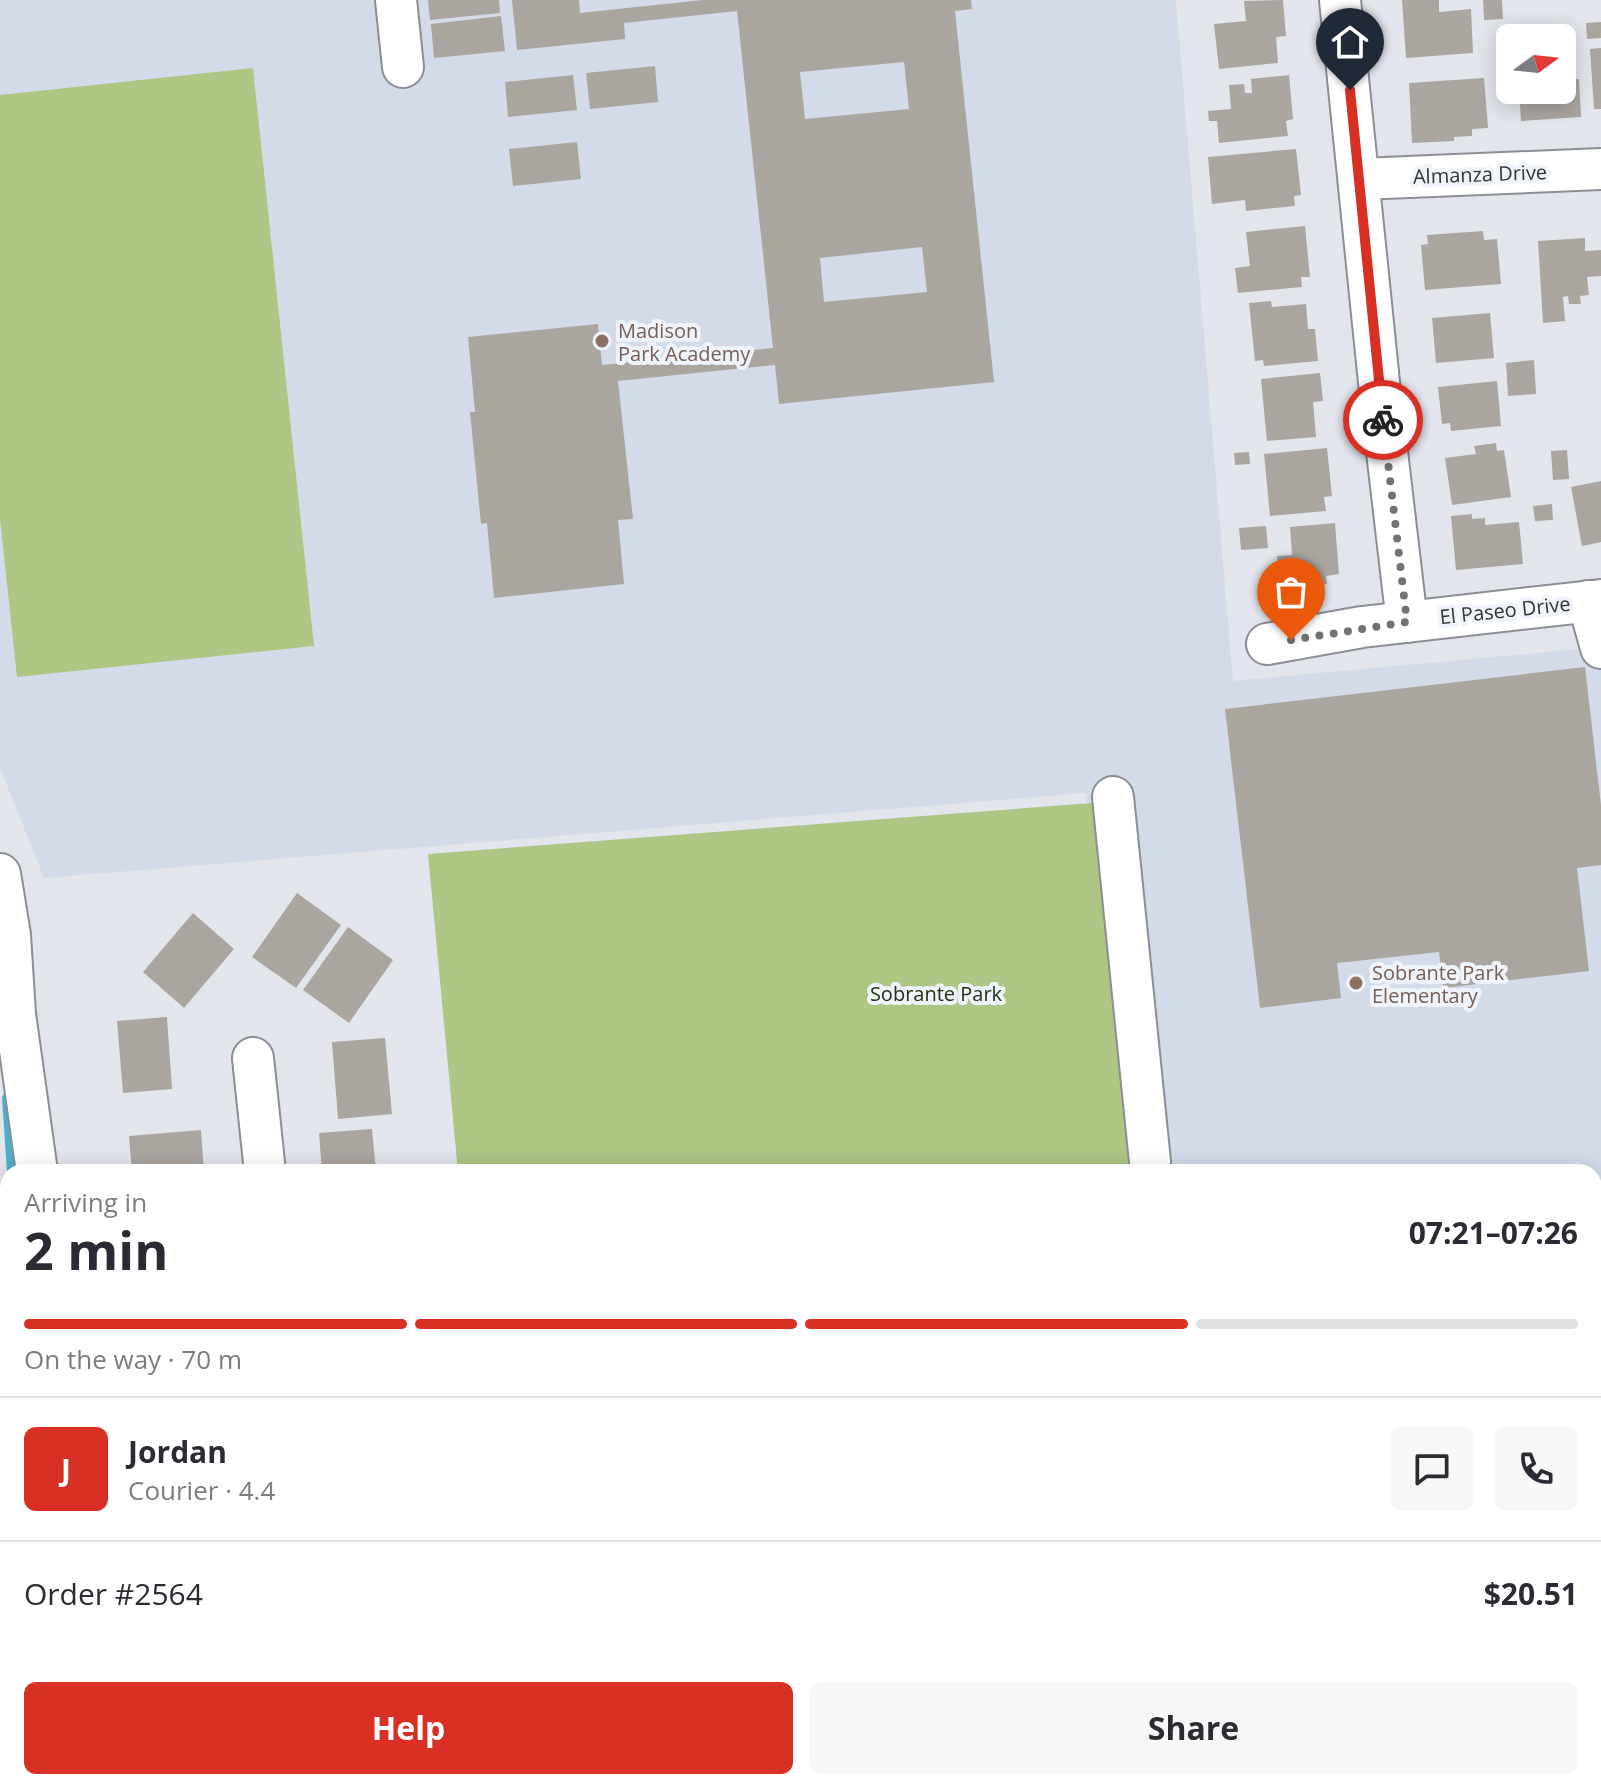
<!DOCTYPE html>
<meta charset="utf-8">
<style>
:root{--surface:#fff;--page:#f7f7f7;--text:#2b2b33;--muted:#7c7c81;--line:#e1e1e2;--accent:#d93025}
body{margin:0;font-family:"Open Sans",sans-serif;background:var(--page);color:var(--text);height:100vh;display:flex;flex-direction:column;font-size:30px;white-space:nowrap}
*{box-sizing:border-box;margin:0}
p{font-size:26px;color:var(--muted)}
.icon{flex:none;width:44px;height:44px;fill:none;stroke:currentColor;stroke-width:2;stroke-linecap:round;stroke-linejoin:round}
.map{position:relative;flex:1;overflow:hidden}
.panel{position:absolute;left:0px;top:1164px;width:1602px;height:626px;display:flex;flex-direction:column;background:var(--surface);border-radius:24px 24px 0 0;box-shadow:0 4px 20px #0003}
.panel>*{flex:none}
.needle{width:52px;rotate:75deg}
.fabs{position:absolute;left:1496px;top:24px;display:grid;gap:16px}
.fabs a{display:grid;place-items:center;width:80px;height:80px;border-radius:12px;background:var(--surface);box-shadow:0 4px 20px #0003;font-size:40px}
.pin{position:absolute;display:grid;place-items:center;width:68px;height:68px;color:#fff;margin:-82px -34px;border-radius:50% 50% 50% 0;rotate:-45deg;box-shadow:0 0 8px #0007}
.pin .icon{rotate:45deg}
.courier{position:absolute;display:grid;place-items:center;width:80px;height:80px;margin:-40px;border:6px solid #d93025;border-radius:50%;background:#fff;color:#222;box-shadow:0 2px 10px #0007}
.summary em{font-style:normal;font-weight:700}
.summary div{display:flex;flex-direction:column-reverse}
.summary{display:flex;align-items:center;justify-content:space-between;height:136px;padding:0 24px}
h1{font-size:52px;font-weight:700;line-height:60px}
.bar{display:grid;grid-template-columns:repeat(4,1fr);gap:12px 8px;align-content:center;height:96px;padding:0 24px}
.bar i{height:10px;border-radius:6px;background:var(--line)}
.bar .on{background:var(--accent)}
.bar p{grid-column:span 4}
.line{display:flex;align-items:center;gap:20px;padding:0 24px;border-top:2px solid var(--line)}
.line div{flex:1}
.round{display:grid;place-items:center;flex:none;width:84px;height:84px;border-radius:12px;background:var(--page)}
.button{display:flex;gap:16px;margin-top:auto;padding:16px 24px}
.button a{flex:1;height:92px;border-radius:12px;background:var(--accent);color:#fff;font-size:32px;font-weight:700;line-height:92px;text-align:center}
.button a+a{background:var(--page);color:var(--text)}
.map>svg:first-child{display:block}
.built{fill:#d3dbe8}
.green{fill:#adc684}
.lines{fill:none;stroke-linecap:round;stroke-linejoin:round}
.stream{stroke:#4cafca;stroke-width:10}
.building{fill:#aba5a0;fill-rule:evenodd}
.minor-casing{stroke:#8b8e94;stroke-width:44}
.minor{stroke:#fff;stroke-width:40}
.done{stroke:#707276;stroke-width:8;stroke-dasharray:0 14.4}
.route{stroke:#d93025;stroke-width:10}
.education-dot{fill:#8d6e63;stroke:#eff3fa;stroke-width:3}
.labels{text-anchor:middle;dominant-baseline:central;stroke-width:8;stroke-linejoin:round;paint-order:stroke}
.street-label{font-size:20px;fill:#323436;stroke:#eff3fa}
.education-label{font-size:20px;fill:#785e54;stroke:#eff3fa;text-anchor:start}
.park-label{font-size:20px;fill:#252f11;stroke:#eff3fa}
</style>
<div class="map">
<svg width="1601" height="1789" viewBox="0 0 1601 1789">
<rect width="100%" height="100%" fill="#e2e6ec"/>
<path class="built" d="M0,0h1176l57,681 368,-34v731l-7,1v-207h-458l-51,-379 -1041,85 -44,-110z"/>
<g class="green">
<path d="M253,68l61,578 -297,31 -17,-158v-424z"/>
<path d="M1092,803l50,369h-684l-30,-318z"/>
</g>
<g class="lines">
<g class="stream">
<path d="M7,1098l5,74"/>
<path d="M135,1782l6,7"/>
</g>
</g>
<g class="building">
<path d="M428,0h71l1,13 -70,7z"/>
<path d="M512,0h67l1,13 123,-13h268l1,9 -17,2 39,371 -215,22 -4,-39 -157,16 15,138 -15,1 6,64 -130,14 -7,-75 -6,1 -11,-112h5l-7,-75 130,-13 4,41 171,-17 -36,-337 -113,12 1,16 -108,11zM904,62l5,47 -104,10 -5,-47zM922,247l5,45 -103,10 -4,-44z"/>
<path d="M1283,0l3,36 -10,1 2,26 -59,6 -5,-45 32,-3 -2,-20z"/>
<path d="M1402,0h37v12l32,-3 2,44 -67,5z"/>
<path d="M1483,0h19l1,19 -19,1z"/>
<path d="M501,16l4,35 -71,7 -3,-34z"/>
<path d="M1601,22v16l-14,1 -1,-16z"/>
<path d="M1601,48v61h-7l-4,-60z"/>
<path d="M655,66l3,36 -68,7 -4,-36z"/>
<path d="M573,75l4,35 -69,7 -3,-35z"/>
<path d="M1289,75l4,44 -7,2 2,15 -69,7 -2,-22h-8l-1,-10 23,-2 -2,-24 15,-1 1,9h7l-1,-14z"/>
<path d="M1484,78l4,50 -16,1v7l-18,1v4l-42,2 -3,-60z"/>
<path d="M1579,79l2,38 -60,4 -2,-31h43v-10z"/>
<path d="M577,142l4,37 -68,7 -4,-37z"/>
<path d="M1296,149l5,46 -7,1 1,10 -49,5 -1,-11 -33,4 -4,-47z"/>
<path d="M1305,226l5,51h-9l1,10 -64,6 -3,-25 15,-2 -4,-34z"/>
<path d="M1483,231l1,9 13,-1 4,45 -76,6 -4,-45 7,-1 -1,-9z"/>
<path d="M1585,238v13l16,-1v26l-14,1 2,18 -9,1 1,8h-12l-1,-8 -5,1 2,24 -22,2 -5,-82z"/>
<path d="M1271,301l1,6 34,-3 2,25h7l3,32 -54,5 -1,-6 -8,1 -6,-58z"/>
<path d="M1490,313l4,45 -58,5 -4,-45z"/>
<path d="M1534,360l2,34 -28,2 -2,-33z"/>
<path d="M1320,373l3,28 -10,1 3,35 -49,4 -6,-62z"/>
<path d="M1497,381l4,45 -50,5 -1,-8 -8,1 -4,-37z"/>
<path d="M1496,443l1,8 7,-1 7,47 -59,8 -7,-47 31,-4 -2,-8z"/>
<path d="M1327,448l5,48 -8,1 2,14 -56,5 -6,-62z"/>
<path d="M1567,450l2,29 -16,1 -2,-29z"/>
<path d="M1249,452l1,12 -15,1 -1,-12z"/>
<path d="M1601,481v61l-19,4 -11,-59z"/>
<path d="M1552,504l1,16 -18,1 -2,-15z"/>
<path d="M1472,514v5l13,-1v7l34,-3 4,42 -67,6 -5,-54z"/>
<path d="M1335,523l4,51 -13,2 1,8 -47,5 -3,-33 15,-1 -2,-28z"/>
<path d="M1266,526l2,22 -27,2 -2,-22z"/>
<path d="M1585,667l16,138v60l-24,3 12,103 -146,17 -4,-36 -102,11 4,35 -81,10 -35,-299z"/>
<path d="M297,893l44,32 -45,63 -44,-31z"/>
<path d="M193,913l41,36 -50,59 -41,-36z"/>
<path d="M348,927l45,33 -44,63 -46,-33z"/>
<path d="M167,1017l5,72 -49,4 -6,-72z"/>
<path d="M385,1038l7,76 -54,5 -6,-77z"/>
<path d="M372,1129l4,43h-54l-3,-39z"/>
<path d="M201,1130l3,42h-72l-3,-36z"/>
<path d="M0,1515l8,5v6l-8,12z"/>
<path d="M8,1600v64l-8,2v-63z"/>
<path d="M8,1678v64l-8,3v-64z"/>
<path d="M8,1755v20l-5,2 -3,-20z"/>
<path d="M1598,1776l3,2v11h-12z"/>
<path d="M15,1782h68l2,7h-68z"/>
<path d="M346,1782h41l-3,7h-41z"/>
<path d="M411,1782h54l-3,7h-54z"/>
<path d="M492,1782h22l12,7h-37z"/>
<path d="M901,1782h64l-3,7h-64z"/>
<path d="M980,1782h43l5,2 -1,5h-50z"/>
<path d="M1055,1782h24l15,7h-42z"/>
<path d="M1195,1782h16l-3,7h-17z"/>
<path d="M1300,1782h13l10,7h-28z"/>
<path d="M1379,1782h35l11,7h-50z"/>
</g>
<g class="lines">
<g class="minor-casing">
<g id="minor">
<path d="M396,0l7,67"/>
<path d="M1340,0l40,392 27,230"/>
<path d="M1360,179l241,-10"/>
<path d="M1588,601l13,47"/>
<path d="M1267,644l95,-17 239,-27"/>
<path d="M1113,797l38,375"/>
<path d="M0,874l10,61 5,79 22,158"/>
<path d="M253,1058l12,114"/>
<path d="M1594,1522l7,-1"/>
<path d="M1594,1651l7,-31"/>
<path d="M184,1782l3,7"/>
<path d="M702,1782l17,7"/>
<path d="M1511,1789l4,-7"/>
</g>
</g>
<use href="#minor" class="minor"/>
</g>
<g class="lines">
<path class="done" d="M1291,640l116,-18 -24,-202"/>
<path class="route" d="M1350,90l33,330"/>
</g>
<g class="education-dot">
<circle cx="602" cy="341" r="8"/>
<circle cx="1356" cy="983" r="8"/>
</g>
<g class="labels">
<g class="street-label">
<text transform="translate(1480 174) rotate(-2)">Almanza Drive</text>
<text transform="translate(1505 610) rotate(-6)">El Paseo Drive</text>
</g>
<g class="education-label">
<text x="618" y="330">Madison<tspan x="618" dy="23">Park Academy</tspan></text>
<text x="1372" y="972">Sobrante Park<tspan x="1372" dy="23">Elementary</tspan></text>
</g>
<g class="park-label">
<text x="936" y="993">Sobrante Park</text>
</g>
</g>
</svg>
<div class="fabs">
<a><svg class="needle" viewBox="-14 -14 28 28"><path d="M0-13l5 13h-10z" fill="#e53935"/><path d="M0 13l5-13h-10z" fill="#7c7c81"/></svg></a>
</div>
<div class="pin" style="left:1291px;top:640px;background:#ea580c"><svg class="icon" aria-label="bag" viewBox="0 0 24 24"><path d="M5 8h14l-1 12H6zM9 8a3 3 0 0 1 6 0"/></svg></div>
<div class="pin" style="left:1350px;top:90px;background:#1f2937"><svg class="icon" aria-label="home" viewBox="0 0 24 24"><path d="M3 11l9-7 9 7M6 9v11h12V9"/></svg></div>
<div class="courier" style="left:1383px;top:420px"><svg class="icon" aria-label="bike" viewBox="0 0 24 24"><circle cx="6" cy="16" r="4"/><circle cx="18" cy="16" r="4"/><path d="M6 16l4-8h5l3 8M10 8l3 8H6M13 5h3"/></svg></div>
<section class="panel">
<div class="summary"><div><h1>2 min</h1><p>Arriving in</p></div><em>07:21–07:26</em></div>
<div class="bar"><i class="on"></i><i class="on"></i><i class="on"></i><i></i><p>On the way · 70 m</p></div>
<div class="line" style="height:144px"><b class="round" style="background:var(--accent);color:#fff">J</b><div><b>Jordan</b><p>Courier · 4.4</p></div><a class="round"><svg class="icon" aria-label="chat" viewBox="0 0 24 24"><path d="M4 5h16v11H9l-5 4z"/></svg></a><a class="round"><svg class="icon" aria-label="phone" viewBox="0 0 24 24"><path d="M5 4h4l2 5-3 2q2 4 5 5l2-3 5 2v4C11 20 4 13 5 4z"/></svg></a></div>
<div class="line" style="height:104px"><div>Order #2564</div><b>$20.51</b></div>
<div class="button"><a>Help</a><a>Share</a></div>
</section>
</div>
